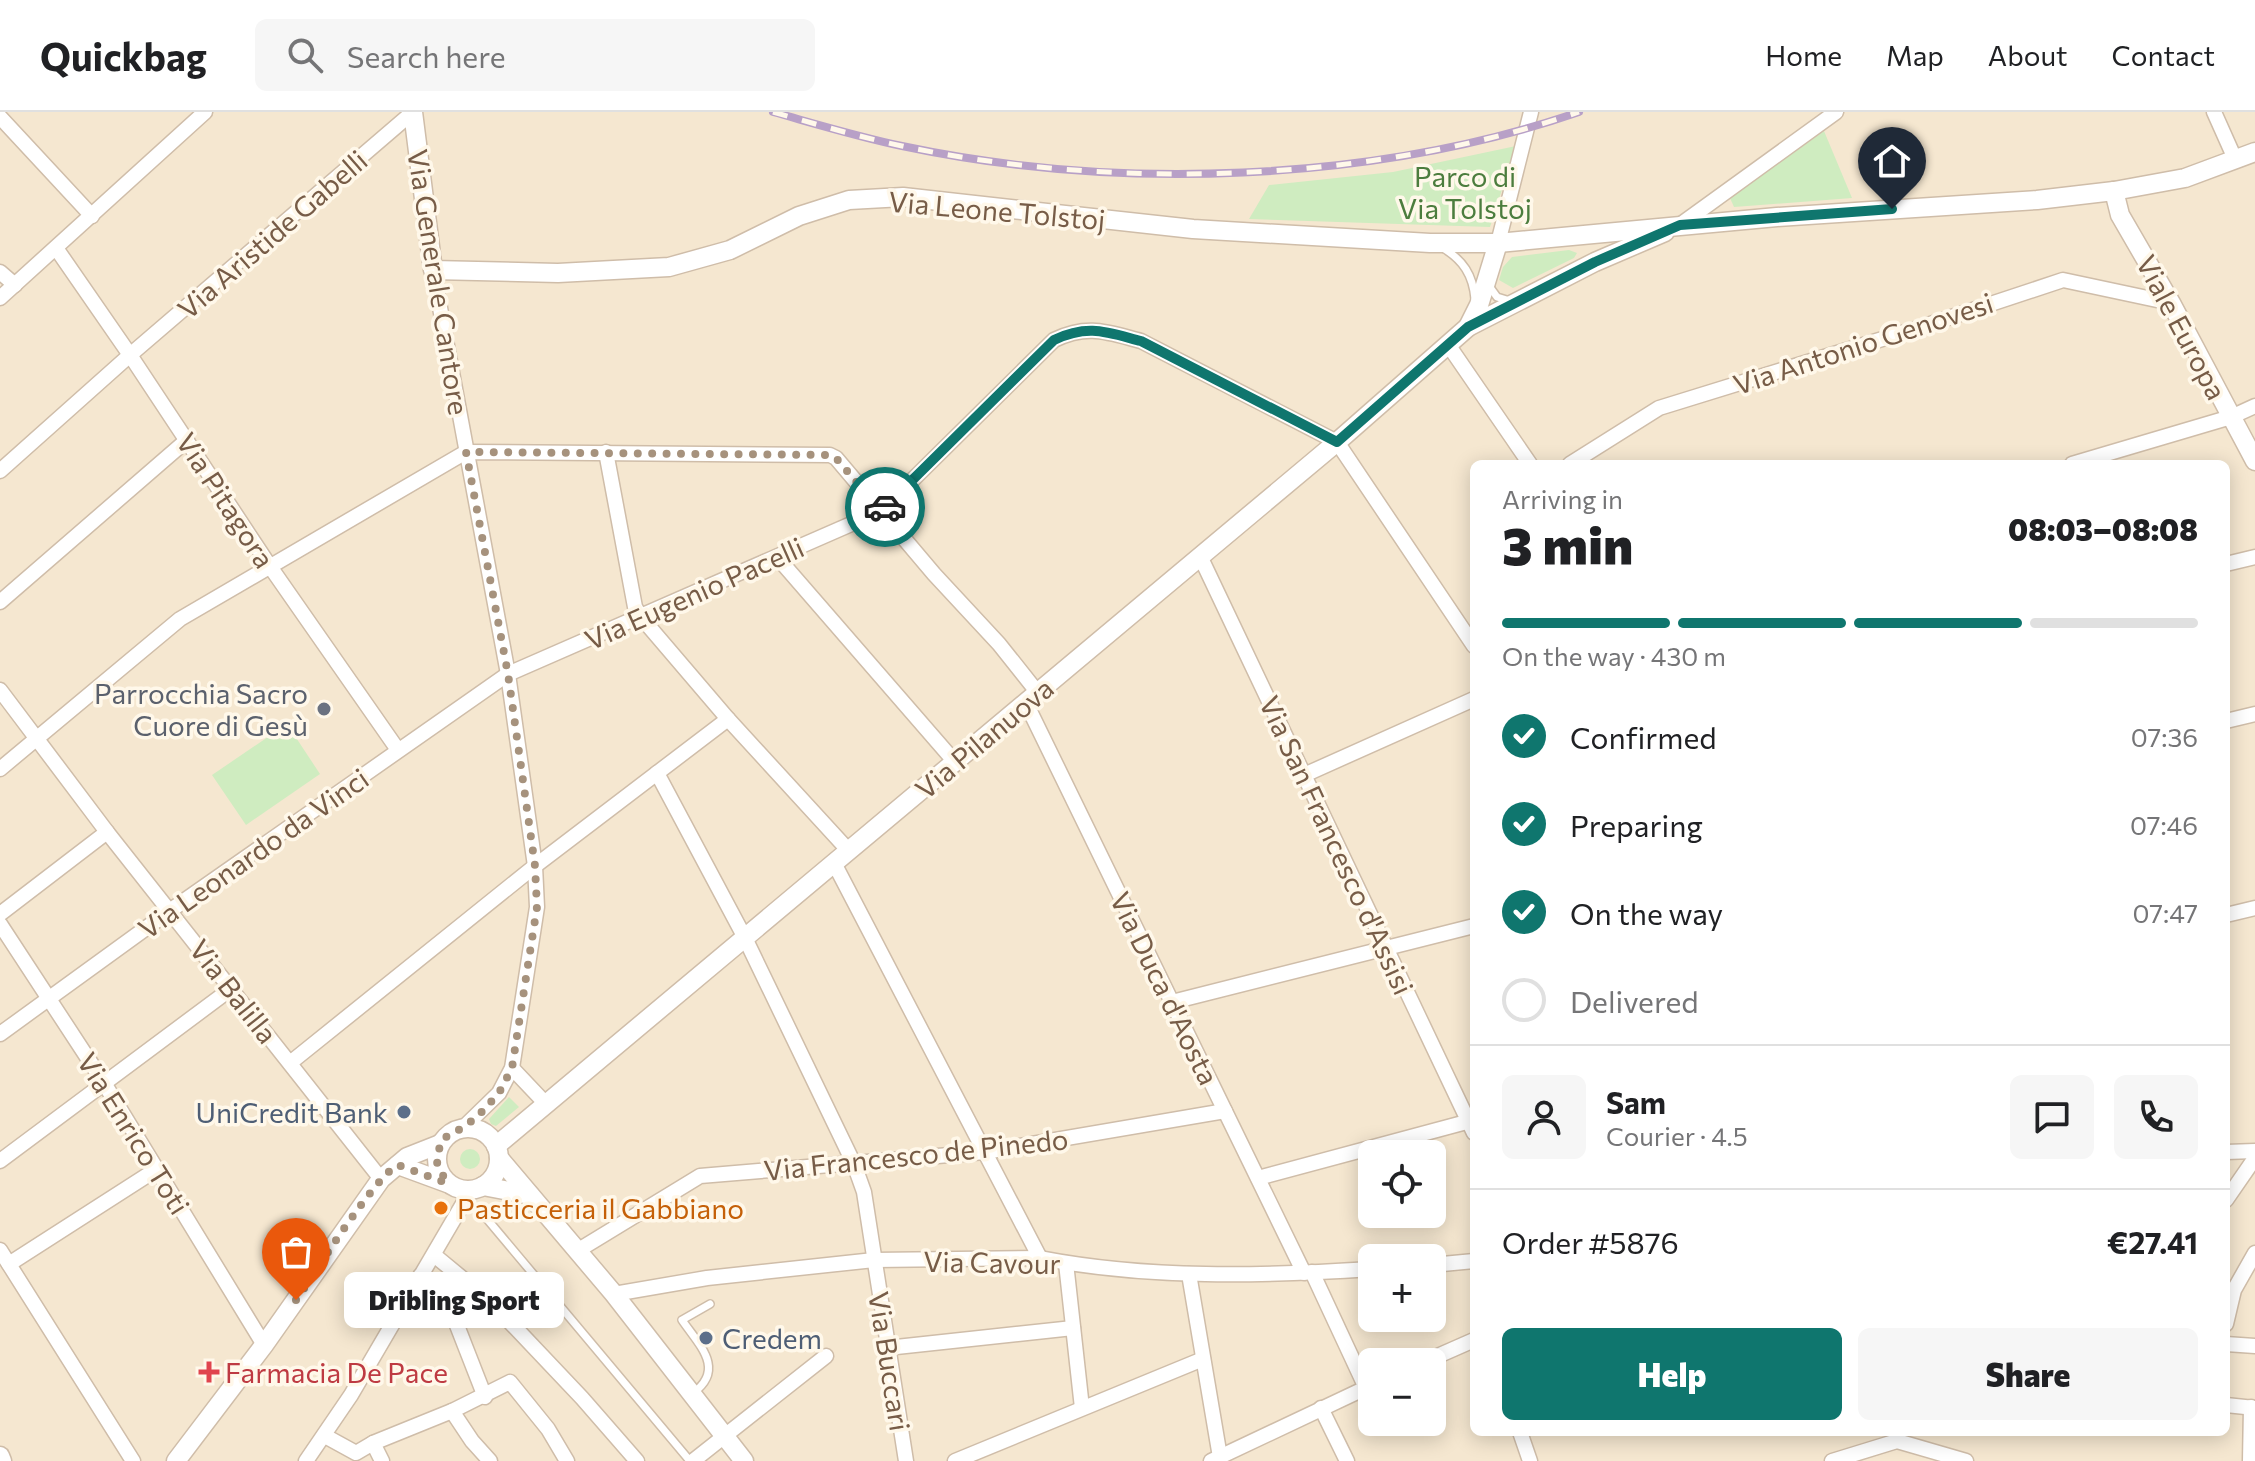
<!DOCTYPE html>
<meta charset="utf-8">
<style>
:root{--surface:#fff;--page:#f6f6f6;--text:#202124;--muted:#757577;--line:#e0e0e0;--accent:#0f766e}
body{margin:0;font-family:Commissioner,sans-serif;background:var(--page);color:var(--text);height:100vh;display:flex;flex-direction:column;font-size:30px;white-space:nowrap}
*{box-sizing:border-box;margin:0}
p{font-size:26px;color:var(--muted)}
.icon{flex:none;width:44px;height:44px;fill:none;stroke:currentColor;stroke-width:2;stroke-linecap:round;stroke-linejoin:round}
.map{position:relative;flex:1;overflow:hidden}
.details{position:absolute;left:1470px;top:348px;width:760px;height:976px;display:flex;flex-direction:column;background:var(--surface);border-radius:12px;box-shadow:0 4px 20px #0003}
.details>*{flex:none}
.buttons{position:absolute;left:1358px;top:1028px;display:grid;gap:16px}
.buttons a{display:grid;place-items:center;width:88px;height:88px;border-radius:12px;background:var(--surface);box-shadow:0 4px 20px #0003;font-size:40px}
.pin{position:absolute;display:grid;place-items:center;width:68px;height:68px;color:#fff;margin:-82px -34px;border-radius:50% 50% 50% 0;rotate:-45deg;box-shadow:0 0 8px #0007}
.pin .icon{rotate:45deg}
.courier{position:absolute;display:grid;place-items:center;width:80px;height:80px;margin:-40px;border:6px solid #0f766e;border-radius:50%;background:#fff;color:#222;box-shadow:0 2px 10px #0007}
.bubble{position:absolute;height:56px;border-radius:12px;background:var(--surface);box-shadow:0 4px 20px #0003;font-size:26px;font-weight:800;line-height:56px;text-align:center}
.summary em{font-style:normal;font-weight:800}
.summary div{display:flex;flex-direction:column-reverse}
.summary{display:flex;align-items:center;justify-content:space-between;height:136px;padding:0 32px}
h1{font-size:52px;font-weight:800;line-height:60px}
.bar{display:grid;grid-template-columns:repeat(4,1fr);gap:12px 8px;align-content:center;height:96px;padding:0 32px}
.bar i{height:10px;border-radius:6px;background:var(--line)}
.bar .current{background:var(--accent)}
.bar p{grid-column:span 4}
.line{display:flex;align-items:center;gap:20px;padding:0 32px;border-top:2px solid var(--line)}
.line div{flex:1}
.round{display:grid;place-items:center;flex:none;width:84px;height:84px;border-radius:12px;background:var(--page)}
ol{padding:0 32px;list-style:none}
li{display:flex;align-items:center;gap:24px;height:88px}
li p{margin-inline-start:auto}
li .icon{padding:8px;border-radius:50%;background:var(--accent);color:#fff;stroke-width:4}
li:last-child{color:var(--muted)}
li i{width:44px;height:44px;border:4px solid var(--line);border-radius:50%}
.action{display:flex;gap:16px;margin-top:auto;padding:16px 32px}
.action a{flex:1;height:92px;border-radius:12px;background:var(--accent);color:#fff;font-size:32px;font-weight:800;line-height:92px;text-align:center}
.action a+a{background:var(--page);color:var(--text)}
header{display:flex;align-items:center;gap:48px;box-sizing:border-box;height:112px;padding:0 40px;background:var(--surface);border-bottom:2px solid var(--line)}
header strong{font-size:38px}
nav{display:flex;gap:44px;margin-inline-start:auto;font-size:28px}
.search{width:560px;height:72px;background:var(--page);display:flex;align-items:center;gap:20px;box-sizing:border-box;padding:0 28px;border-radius:12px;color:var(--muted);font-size:30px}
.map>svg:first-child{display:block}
.residential{fill:#f5e7d0;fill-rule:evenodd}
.green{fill:#cfecc0}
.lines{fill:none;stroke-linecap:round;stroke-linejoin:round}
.service-casing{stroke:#cfbda9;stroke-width:10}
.minor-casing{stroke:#cfbda9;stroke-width:17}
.tertiary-casing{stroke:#cfbda9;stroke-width:21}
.service{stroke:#fff;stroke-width:7}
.minor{stroke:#fff;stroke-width:14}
.tertiary{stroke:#fff;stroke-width:18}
.rail-casing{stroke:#b8a0c7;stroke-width:8}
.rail{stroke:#fff8ea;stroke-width:5;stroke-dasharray:15;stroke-linecap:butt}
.done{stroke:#a6927d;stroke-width:8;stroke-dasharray:0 14.4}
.route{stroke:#0f766e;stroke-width:10}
.worship-dot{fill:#6b7280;stroke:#fff8ea;stroke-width:3}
.service-dot{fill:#5c6f8a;stroke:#fff8ea;stroke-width:3}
.food-dot{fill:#e8710a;stroke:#fff8ea;stroke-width:3}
.health-dot{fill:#e0444e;stroke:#fff8ea;stroke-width:3}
.labels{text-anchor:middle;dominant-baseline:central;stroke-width:7;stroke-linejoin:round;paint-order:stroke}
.park-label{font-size:28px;fill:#4c7d3e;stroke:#fff8ea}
.street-label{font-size:28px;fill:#775c47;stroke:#fff8ea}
.worship-label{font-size:28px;fill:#5b616d;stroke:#fff8ea;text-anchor:end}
.service-label{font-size:28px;fill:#4e5e75;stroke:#fff8ea;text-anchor:end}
.food-label{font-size:28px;fill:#c56008;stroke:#fff8ea;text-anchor:start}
.health-label{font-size:28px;fill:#be3a42;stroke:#fff8ea;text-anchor:start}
</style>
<header>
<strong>Quickbag</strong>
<div class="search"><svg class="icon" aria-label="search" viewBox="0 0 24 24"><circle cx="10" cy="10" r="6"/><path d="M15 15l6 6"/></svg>Search here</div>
<nav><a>Home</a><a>Map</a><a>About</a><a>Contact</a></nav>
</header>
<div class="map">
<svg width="2255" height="1349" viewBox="0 0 2255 1349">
<rect width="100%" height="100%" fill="#fdf5e2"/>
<path class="residential" d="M0,0h2255v1349h-2255zM1474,352h752v968h-752zM1372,1042h60v60h-60zM1372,1146h60v60h-60zM1372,1250h60v60h-60z"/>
<g class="green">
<path d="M1824,19l28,67 -118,9 -4,-9z"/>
<path d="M1516,34l-26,81 -241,-8 20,-34 124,-13z"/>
<path d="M1569,138l8,3 -3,5 -61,30 -14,-8 4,-13 9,-10z"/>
<path d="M287,612l33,50 -74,51 -34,-50z"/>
<path d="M509,985l10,10 -23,19 -5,-2 -2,-5z"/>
<circle cx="470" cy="1047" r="10"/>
</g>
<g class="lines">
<g class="service-casing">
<g id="service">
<path d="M1443,136c20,12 30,27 32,51"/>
<path d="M1489,174l8,11 13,4"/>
<path d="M466,1088l16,13 208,248"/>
<path d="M693,1281c33,-24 6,-48 -11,-73l28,-16"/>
</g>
</g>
<g class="minor-casing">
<g id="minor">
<path d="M2214,0l21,47"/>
<path d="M0,5l92,99"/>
<path d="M1680,113l156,-113"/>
<path d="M1498,131l33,-131"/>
<path d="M56,136l74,107 139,210 129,185"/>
<path d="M433,158l75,404 27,192 2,41 -25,161 -13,25 -35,34"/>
<path d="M0,160l15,13"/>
<path d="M0,186l205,-186"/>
<path d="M1449,234l81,118"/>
<path d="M606,340l29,155 5,9 88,103 121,132"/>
<path d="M1570,352l89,-56 259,-80 145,-48 108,23"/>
<path d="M2072,352l159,-47 24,-11"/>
<path d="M0,359l130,-116 283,-243"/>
<path d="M1200,444l274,577"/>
<path d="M777,445l178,205"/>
<path d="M2226,452l29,-7"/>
<path d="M0,490l187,-162"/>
<path d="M0,578l107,142 274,347"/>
<path d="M1026,591l278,570"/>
<path d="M2226,609l29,-7"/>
<path d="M0,657l180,-150 286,-167 364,3 6,3 98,116 65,70 39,49"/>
<path d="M657,661l88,165 109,226 10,28 42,269"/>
<path d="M1304,663l170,-76"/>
<path d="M834,751l206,395"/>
<path d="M0,802l107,-82"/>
<path d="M2226,803l29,-7"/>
<path d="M0,812l104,159 160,262"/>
<path d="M1172,890l302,-76"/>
<path d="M0,922l171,-124 337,-236 373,-163 173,-171c34,-16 52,-8 87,1l196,101 137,204"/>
<path d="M290,951l245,-197 193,-147"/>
<path d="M512,956l35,37"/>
<path d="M2226,1040l29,-1"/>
<path d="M0,1049l232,-173"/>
<path d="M1258,1066l216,-58"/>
<path d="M2226,1088l29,-42"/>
<path d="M0,1138l133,211"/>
<path d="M577,1139l123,-75 285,-24 240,-41"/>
<path d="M434,1143l57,47 91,96 55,63"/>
<path d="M1066,1151l16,145"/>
<path d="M9,1152l148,-95"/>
<path d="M1432,1153l42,-4"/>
<path d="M1312,1160l54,116"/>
<path d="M1189,1162l31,183"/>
<path d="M420,1164l31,34 34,87"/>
<path d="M614,1182l93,-16 167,-18 166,-2c109,21 222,18 332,11"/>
<path d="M2226,1212l8,-34 21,-37"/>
<path d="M2226,1232l29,2"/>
<path d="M887,1236l186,-20"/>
<path d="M1424,1250l50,-22"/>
<path d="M2226,1293l29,3"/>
<path d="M1321,1296l26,53"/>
<path d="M452,1299l20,30 18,20"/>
<path d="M1520,1320l10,29"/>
<path d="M325,1324l31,17 17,-10 79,-32 58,-29 38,47 19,32"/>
<path d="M373,1331l9,18"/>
<path d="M306,1349l45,-66 120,-205"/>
<path d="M693,1349l133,-105"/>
<path d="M955,1349l248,-102"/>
<path d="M1211,1349l161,-76"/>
<path d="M1832,1349l65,-20 69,20"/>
<path d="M2250,1349l1,-54"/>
</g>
</g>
<g class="tertiary-casing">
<g id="tertiary">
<path d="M413,0l20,158 125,3 111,-6 61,-17 69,-34 50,-16 54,-3 290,32 237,14h68l279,-26 260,-17 77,-9 71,-13 70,-26"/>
<path d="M2114,79l6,24 51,88 84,158"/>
<path d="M1468,215l11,-22 19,-62"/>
<circle cx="468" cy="1047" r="31"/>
<path d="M496,1034l841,-704 131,-115 127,-65 70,-30"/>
<path d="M499,1046l115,136 130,167"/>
<path d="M398,1053l49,18"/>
<path d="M483,1074l47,9"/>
<path d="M0,1344l2,5"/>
<path d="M176,1349l88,-116 117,-166 26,-22 33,-13"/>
</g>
</g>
<use href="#service" class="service"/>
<use href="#minor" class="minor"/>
<use href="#tertiary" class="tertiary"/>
<g class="rail-casing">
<path id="rail" d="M773,0c43,12 86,25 129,34 213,45 471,37 677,-34"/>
</g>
<use href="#rail" class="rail"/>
</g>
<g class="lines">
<path class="done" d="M296,1188c19,-27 79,-124 102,-135l49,18 -10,-19 3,-20 7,-8 17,-9 14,-11 21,-23 13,-25 25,-161 -2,-41 -27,-192 -42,-222 364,3 6,3 45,53 4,-4"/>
<path class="route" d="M885,395l169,-167c34,-16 52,-8 87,1l196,101 131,-115 127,-65 85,-37 212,-16"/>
</g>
<circle class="worship-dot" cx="324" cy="597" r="8"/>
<g class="service-dot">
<circle cx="404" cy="1000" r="8"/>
<circle cx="706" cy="1226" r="8"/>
</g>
<circle class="food-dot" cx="441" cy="1096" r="8"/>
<path class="health-dot" d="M205 1248h8v8h8v8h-8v8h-8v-8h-8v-8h8z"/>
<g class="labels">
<g class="park-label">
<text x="1465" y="64">Parco di<tspan x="1465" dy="32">Via Tolstoj</tspan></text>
</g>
<g class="street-label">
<text transform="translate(997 98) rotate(5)">Via Leone Tolstoj</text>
<text transform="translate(272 122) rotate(-41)">Via Aristide Gabelli</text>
<text transform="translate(439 170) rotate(81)">Via Generale Cantore</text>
<text transform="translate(2182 215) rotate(62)">Viale Europa</text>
<text transform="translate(1863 231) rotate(-18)">Via Antonio Genovesi</text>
<text transform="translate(226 388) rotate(57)">Via Pitagora</text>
<text transform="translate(694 481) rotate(-24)">Via Eugenio Pacelli</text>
<text transform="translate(984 626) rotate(-40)">Via Pilanuova</text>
<text transform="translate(1337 733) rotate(65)">Via San Francesco d'Assisi</text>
<text transform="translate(253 741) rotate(-35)">Via Leonardo da Vinci</text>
<text transform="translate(1165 876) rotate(64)">Via Duca d'Aosta</text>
<text transform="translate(234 879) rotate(52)">Via Balilla</text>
<text transform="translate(134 1021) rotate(58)">Via Enrico Toti</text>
<text transform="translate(916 1042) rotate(-6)">Via Francesco de Pinedo</text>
<text transform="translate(992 1150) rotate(1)">Via Cavour</text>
<text transform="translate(890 1249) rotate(81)">Via Buccari</text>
</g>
<g class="worship-label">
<text x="308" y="581">Parrocchia Sacro<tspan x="308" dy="32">Cuore di Gesù</tspan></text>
</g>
<g class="service-label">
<text x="388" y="1000">UniCredit Bank</text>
<text x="722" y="1226" text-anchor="start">Credem</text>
</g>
<g class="food-label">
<text x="457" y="1096">Pasticceria il Gabbiano</text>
</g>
<g class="health-label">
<text x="225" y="1260">Farmacia De Pace</text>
</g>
</g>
</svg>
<div class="buttons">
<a><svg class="icon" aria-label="locate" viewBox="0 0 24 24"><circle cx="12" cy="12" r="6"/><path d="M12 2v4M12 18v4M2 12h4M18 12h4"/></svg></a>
<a>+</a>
<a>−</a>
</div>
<div class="pin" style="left:296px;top:1188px;background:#ea580c"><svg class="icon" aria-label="bag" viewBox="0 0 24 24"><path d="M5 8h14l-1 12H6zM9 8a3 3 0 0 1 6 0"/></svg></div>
<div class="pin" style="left:1892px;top:97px;background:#1f2937"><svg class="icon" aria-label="home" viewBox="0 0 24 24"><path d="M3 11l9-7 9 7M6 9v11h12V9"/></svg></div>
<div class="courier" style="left:885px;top:395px"><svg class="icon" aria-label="car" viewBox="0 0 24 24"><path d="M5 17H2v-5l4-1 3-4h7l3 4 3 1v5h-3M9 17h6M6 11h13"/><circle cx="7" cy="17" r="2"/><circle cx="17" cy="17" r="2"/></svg></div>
<div class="bubble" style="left:344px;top:1160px;width:220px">Dribling Sport</div>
<section class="details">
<div class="summary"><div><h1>3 min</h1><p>Arriving in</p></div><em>08:03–08:08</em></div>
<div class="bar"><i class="current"></i><i class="current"></i><i class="current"></i><i></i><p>On the way · 430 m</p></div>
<ol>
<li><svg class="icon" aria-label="check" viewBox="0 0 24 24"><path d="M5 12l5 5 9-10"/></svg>Confirmed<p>07:36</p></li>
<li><svg class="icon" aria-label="check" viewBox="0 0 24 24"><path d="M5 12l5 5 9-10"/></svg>Preparing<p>07:46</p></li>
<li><svg class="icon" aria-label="check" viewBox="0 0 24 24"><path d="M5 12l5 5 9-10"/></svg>On the way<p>07:47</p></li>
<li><i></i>Delivered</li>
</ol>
<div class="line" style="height:144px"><a class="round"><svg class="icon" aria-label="person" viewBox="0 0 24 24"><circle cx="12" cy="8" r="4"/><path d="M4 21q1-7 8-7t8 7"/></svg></a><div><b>Sam</b><p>Courier · 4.5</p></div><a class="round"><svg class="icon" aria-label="chat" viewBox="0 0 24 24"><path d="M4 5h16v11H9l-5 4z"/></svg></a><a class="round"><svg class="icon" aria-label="phone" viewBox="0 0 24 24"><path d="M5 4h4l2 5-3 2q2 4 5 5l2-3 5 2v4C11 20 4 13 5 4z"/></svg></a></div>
<div class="line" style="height:104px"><div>Order #5876</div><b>€27.41</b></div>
<div class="action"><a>Help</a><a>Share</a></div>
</section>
</div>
